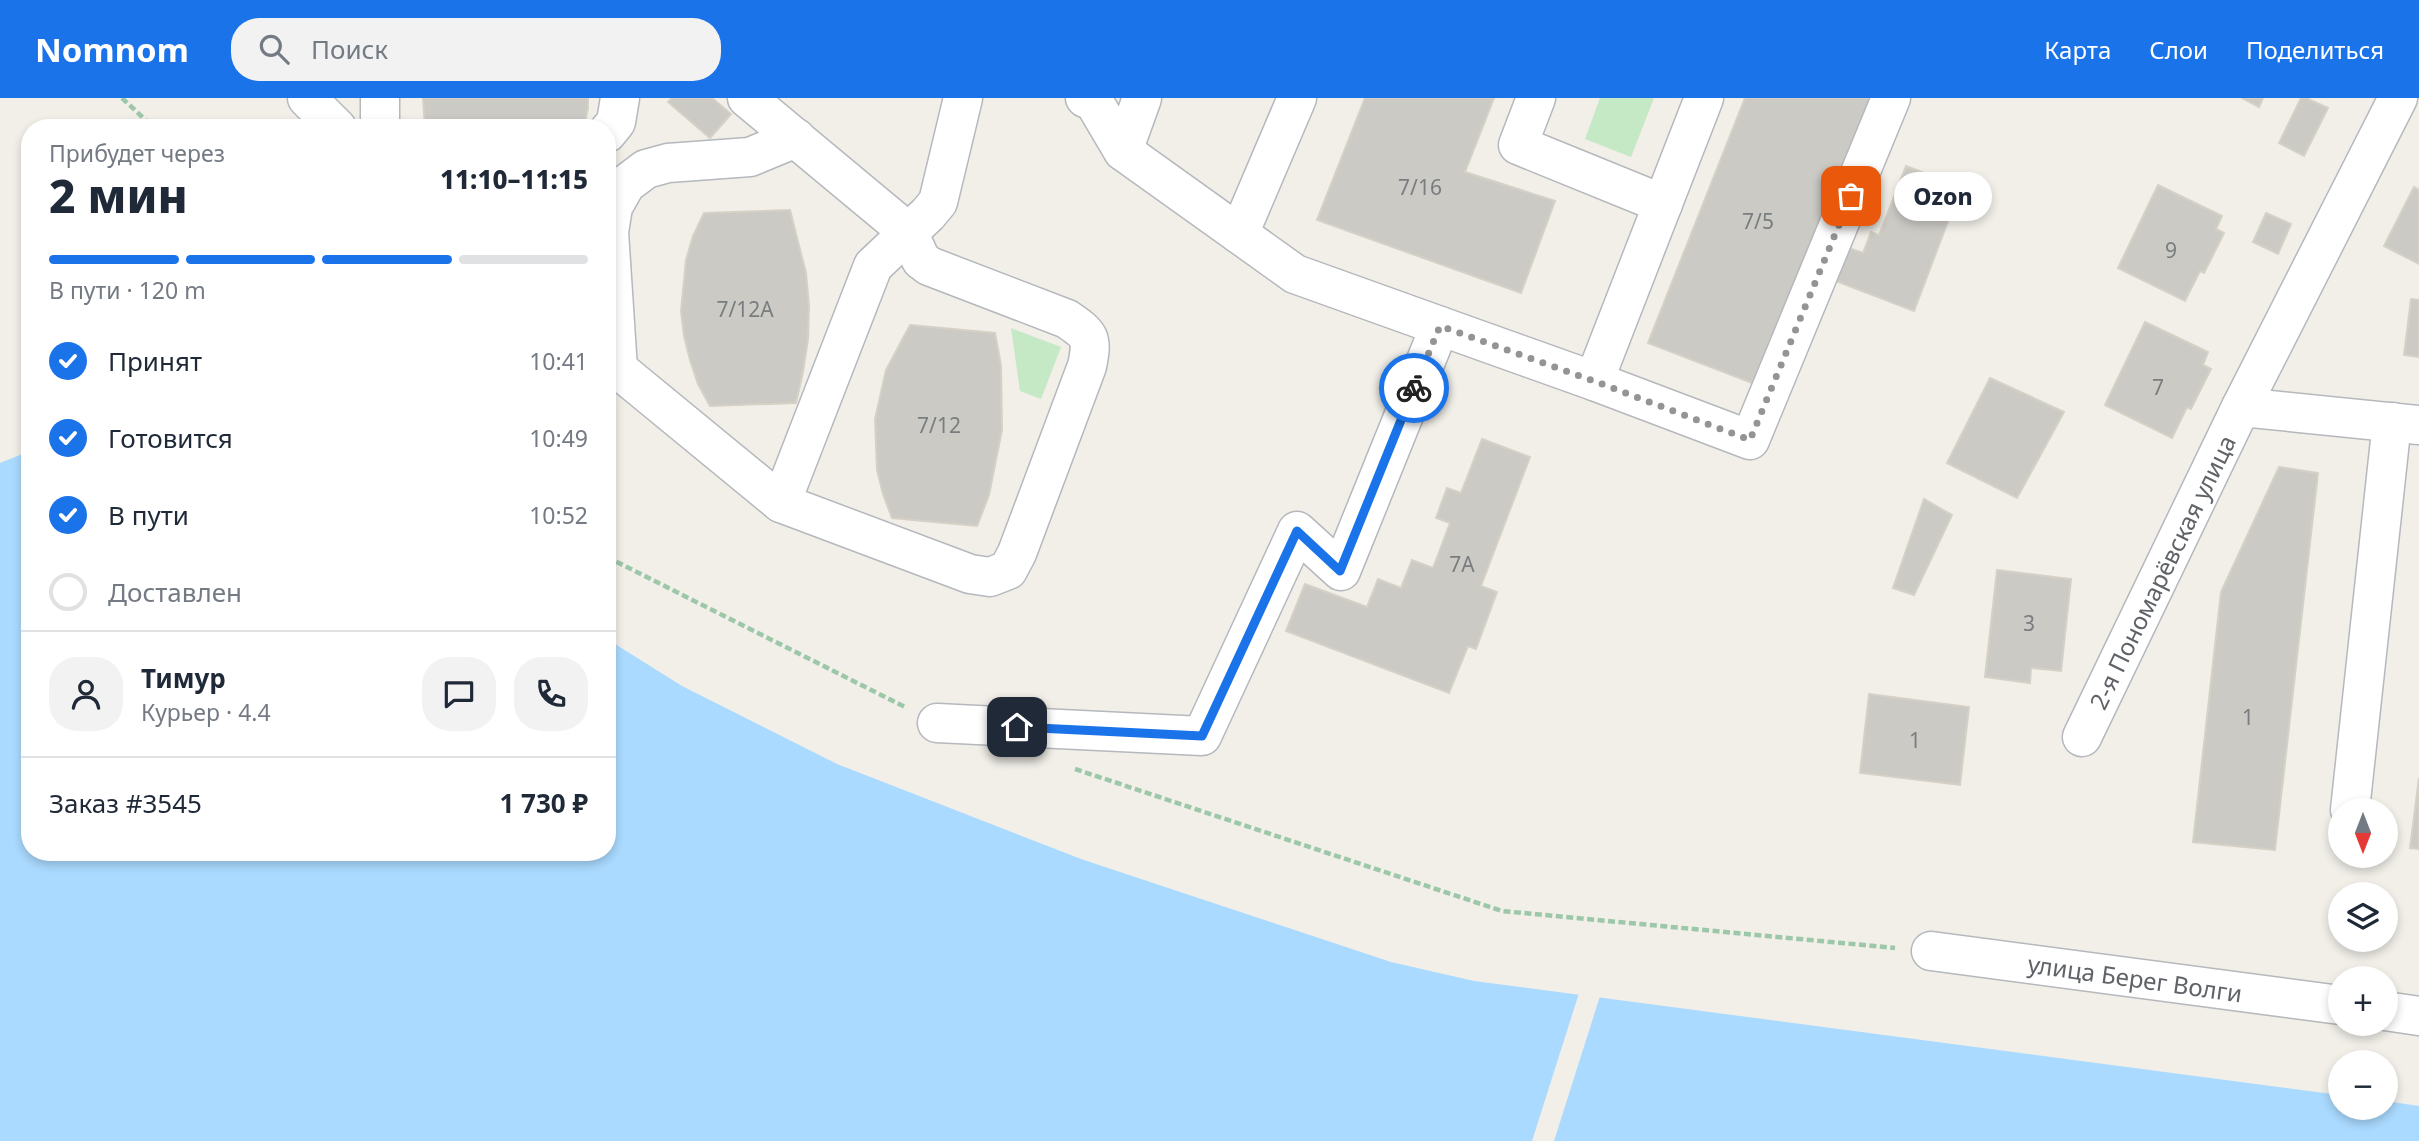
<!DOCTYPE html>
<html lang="ru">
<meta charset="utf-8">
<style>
:root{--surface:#fff;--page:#f2f2f3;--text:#1f2937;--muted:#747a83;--line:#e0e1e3;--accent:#1a73e8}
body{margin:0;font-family:"Noto Sans",sans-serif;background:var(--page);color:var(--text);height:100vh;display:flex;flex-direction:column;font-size:26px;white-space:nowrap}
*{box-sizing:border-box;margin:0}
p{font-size:23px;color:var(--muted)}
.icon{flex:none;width:38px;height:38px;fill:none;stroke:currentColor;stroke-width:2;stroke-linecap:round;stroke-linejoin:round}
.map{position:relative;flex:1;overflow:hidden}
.side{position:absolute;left:21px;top:21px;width:595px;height:742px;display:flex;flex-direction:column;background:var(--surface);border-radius:28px;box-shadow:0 4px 10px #0003}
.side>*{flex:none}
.needle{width:46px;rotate:180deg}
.buttons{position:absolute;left:2328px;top:700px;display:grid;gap:14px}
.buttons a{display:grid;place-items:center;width:70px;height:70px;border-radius:50%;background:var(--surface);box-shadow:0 4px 10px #0003;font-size:35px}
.pin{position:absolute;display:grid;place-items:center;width:60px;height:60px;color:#fff;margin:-30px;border-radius:14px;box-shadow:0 4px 10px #0006}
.courier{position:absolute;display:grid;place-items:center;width:70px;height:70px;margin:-35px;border:5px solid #1a73e8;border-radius:50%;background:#fff;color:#222;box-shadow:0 2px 9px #0007}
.bubble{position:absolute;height:49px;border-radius:24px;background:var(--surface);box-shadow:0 4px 10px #0003;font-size:23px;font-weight:800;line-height:49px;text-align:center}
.head em{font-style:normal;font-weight:800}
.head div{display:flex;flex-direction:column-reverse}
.head{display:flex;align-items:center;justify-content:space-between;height:119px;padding:0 28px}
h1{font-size:46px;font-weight:800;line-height:52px}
.bar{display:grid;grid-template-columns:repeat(4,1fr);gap:10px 7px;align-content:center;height:84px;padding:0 28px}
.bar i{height:9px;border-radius:5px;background:var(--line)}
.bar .selected{background:var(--accent)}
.bar p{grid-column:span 4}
.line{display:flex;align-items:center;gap:18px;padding:0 28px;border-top:2px solid var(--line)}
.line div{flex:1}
.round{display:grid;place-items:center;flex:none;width:74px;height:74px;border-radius:28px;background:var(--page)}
ol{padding:0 28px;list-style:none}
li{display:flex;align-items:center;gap:21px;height:77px}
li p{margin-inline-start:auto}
li .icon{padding:7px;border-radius:50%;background:var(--accent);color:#fff;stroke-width:4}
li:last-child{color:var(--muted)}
li i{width:38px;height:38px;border:4px solid var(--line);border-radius:50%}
header{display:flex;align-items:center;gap:42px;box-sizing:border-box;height:98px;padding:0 35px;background:var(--accent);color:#fff}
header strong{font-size:33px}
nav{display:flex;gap:38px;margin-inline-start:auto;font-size:24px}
.search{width:490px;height:63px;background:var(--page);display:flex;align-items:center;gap:18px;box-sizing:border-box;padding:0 24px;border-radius:28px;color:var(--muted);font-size:26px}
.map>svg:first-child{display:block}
.green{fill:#c5e8c5}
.water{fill:#aadaff}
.pier{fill:#f1efe8}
.building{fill:#cccac5;stroke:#d6d1c6;stroke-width:2}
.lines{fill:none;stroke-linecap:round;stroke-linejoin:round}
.minor-casing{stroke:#b5b8bc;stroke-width:41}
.path{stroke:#9cc7a9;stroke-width:4.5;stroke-dasharray:7 3.5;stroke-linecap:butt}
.minor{stroke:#fff;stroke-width:38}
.done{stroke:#929495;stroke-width:7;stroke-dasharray:0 12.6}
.route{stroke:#1a73e8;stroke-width:9}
.labels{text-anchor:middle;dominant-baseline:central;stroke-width:5;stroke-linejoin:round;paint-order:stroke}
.number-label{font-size:21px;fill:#7a7d7f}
.street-label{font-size:24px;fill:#5f6368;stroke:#fff}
</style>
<header>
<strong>Nomnom</strong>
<div class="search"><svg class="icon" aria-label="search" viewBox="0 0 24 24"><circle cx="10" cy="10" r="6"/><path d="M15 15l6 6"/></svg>Поиск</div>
<nav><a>Карта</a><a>Слои</a><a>Поделиться</a></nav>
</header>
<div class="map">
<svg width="2419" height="1043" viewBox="0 0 2419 1043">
<rect width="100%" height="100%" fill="#f1efe8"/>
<g class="green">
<path d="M1600,0h54l-23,59 -46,-18z"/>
<path d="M1011,230l50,19 -20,52 -21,-8z"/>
</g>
<path class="water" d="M30,353v401h577v-213l75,47 155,78 244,95 310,103 83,19 866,114v13h45v-7l34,5v35h-2419v-678z"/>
<path class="pier" d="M1580,892l21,3 -47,148h-22z"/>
<g class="building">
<path d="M423,0h165v10l-4,20h-159z"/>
<path d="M672,0h40l19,16 -21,24 -42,-36z"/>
<path d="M1365,0h129l-29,74 90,29 -34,92 -204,-73z"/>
<path d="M1745,0h127l-120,285 -104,-40z"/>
<path d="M2242,0h21l-4,9z"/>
<path d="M2301,0h5l22,10 -24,48 -25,-13z"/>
<path d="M1906,68l55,21 -47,124 -81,-31 13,-33 17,6 8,-21 8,3z"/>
<path d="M2158,87l64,31 -6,13 8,4 -20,40 -4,-2 -15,30 -67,-33z"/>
<path d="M2414,89l5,3v74l-35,-18z"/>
<path d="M790,112l16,63 3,33 -1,33 -5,33 -7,31 -86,3 -12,-22 -8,-24 -6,-24 -3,-25 5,-51 7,-24 11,-23z"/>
<path d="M2266,115l25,11 -13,30 -25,-12z"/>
<path d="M2411,201l8,1v57l-15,-2z"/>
<path d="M2145,224l63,30 -5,13 8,4 -20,40 -4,-2 -15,31 -67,-33z"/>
<path d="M910,227l85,8 6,32 1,65 -13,65 -12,31 -85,-8 -9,-24 -6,-24 -2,-51 11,-49z"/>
<path d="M1990,280l74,34 -47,86 -70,-35z"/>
<path d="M1482,341l48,18 -49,129 16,6 -21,57 -8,-3 -19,47 -163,-62 19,-47 62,23 11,-28 23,9 11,-28 21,8 17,-45 -14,-5 11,-30 14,5z"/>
<path d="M2279,369l39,6 -43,377 -82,-8 28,-250z"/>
<path d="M1924,401l28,16 -38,80 -21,-7z"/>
<path d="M1997,472l74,9 -10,92 -30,-3 -1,15 -45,-6z"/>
<path d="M1869,596l100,13 -9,78 -100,-12z"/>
<path d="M2419,680v71l-9,-1z"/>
</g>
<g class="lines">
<g class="minor-casing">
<g id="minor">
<path d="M307,0l30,30"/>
<path d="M1536,0l-18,47 145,59"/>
<path d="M380,30v-30"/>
<path d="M607,35l9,-11 4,-24"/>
<path d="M1123,53l19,-53"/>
<path d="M1239,136l58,-136"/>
<path d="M1440,228l154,55 110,-283"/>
<path d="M607,262l174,143 189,71 20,3 18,-7 9,-17 70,-187c6,-29 3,-31 -20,-47l-138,-53 -8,-6 -13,-28 -161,-134"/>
<path d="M618,271l-9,-137 4,-25 13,-23 20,-15 22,-6 82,-6 46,-19"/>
<path d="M1594,283l156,59 141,-342"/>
<path d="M2241,309l157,-309"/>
<path d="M781,405l92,-237 55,-52 10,-12 25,-104"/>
<path d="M937,625l265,13 95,-205 44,40 99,-245 -145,-52 -172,-123 -29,-49 -9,-4"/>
<path d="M2082,639l159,-330 178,18"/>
<path d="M2350,712l42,-388"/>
<path d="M1931,853l409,54"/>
<path d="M2385,913l34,5"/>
</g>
</g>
<g class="path">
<path d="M122,0l32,30"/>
<path d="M607,459l298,150"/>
<path d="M1075,671l427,142 393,37"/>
</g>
<use href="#minor" class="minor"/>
</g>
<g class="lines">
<path class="done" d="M1414,290l26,-62 154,55 156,59 101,-244"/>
<path class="route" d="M1017,629l185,9 95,-205 43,40 74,-183"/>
</g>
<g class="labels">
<g class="number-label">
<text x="1420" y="89">7/16</text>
<text x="1758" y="123">7/5</text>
<text x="2171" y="152">9</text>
<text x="745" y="211">7/12А</text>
<text x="2158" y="289">7</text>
<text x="939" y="327">7/12</text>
<text x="1462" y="466">7А</text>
<text x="2029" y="525">3</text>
<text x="2248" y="619">1</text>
<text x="1915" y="642">1</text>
</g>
<g class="street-label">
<text transform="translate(2162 474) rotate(-64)">2-я Пономарёвская улица</text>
<text transform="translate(2135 880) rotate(8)">улица Берег Волги</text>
</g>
</g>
</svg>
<div class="buttons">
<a><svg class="needle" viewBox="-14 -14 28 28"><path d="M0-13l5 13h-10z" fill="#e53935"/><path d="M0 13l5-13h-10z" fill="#747a83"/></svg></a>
<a><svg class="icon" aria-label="layers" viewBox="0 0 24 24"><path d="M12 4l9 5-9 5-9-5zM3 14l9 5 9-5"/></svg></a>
<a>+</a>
<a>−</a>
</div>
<div class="pin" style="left:1851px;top:98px;background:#ea580c"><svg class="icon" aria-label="bag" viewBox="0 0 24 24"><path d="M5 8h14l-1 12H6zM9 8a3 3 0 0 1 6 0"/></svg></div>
<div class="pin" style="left:1017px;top:629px;background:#1f2937"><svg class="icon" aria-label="home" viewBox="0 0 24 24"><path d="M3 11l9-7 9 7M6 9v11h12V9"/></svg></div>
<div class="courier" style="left:1414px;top:290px"><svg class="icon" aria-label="bike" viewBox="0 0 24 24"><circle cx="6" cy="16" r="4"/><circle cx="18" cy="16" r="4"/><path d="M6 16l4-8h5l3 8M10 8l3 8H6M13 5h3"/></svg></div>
<div class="bubble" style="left:1894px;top:74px;width:98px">Ozon</div>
<section class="side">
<div class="head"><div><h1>2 мин</h1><p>Прибудет через</p></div><em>11:10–11:15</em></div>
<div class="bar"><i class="selected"></i><i class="selected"></i><i class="selected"></i><i></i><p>В пути · 120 m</p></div>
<ol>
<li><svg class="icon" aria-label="check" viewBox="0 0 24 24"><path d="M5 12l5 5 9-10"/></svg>Принят<p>10:41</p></li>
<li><svg class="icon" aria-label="check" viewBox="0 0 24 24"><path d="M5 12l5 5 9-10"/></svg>Готовится<p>10:49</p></li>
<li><svg class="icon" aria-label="check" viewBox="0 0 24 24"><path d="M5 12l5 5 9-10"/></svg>В пути<p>10:52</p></li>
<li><i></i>Доставлен</li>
</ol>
<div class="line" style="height:126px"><a class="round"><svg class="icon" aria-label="person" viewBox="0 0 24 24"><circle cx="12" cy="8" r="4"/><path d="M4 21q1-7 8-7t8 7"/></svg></a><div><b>Тимур</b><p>Курьер · 4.4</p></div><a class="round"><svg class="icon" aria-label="chat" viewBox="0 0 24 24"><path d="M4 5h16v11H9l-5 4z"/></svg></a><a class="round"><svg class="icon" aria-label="phone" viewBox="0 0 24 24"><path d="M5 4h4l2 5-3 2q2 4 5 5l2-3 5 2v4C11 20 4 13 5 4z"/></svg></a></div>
<div class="line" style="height:91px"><div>Заказ #3545</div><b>1 730 ₽</b></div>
</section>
</div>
